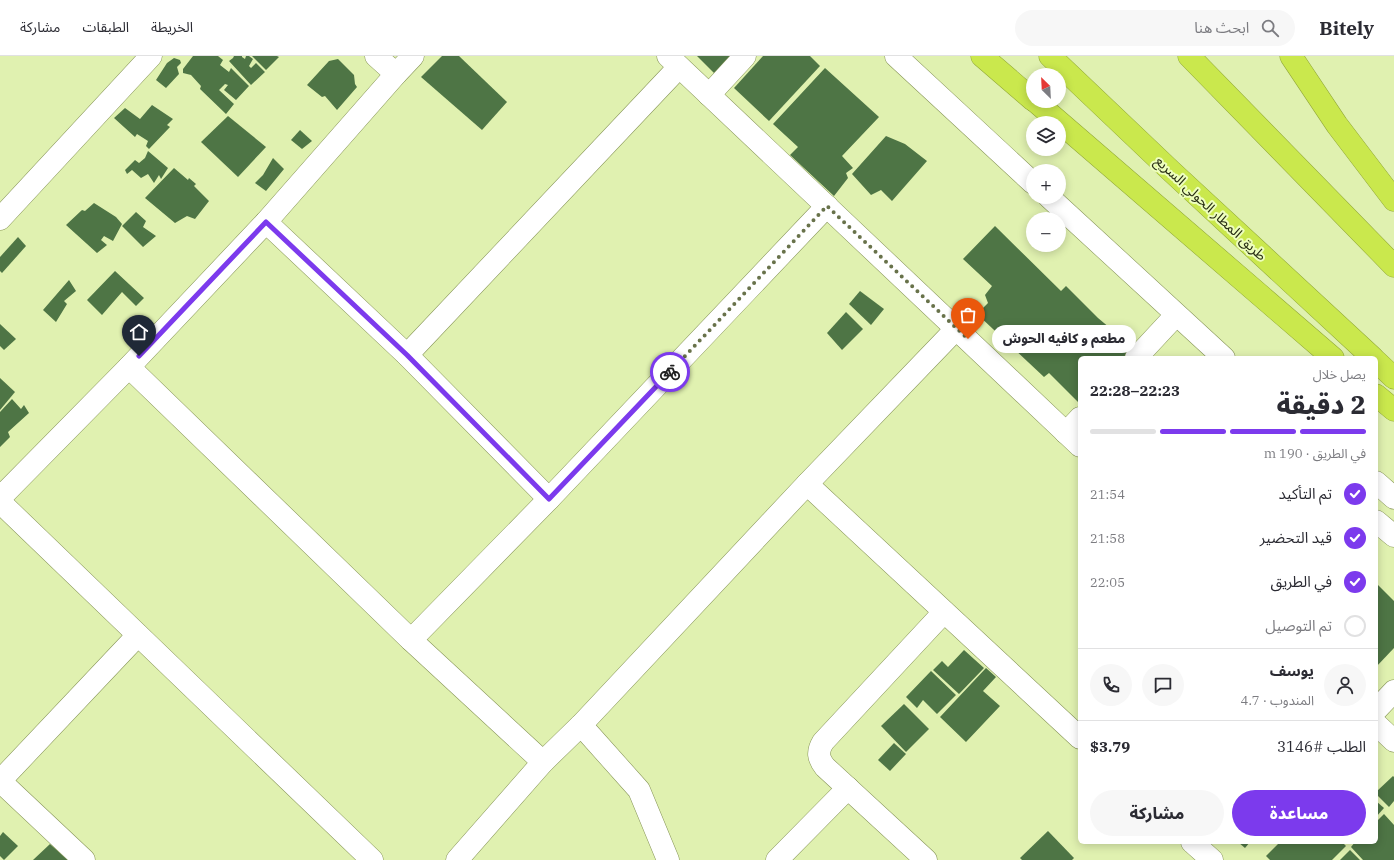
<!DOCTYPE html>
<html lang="ar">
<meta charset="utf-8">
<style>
:root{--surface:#fff;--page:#f7f7f7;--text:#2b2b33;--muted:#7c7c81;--line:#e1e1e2;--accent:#7c3aed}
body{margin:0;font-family:"IBM Plex Serif","Noto Sans Arabic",serif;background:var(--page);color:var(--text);direction:rtl;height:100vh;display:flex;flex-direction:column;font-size:15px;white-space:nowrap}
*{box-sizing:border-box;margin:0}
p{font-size:13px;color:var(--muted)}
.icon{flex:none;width:22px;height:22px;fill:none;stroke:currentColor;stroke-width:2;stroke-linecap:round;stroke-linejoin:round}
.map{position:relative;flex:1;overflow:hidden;direction:ltr}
.panel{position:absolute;left:1078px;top:300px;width:300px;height:488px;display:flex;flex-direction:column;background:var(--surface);border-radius:6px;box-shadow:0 2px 10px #0003;direction:rtl}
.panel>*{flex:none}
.needle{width:26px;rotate:336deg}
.controls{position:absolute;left:1026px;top:12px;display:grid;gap:8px}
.controls a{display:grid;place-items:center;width:40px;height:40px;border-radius:50%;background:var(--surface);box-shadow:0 2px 10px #0003;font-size:20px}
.pin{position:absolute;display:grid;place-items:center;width:34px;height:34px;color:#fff;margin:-41px -17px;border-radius:50% 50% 50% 0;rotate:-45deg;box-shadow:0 0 4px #0007}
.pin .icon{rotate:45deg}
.courier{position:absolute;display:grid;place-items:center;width:40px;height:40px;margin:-20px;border:3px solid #7c3aed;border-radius:50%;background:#fff;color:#222;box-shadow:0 1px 5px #0007}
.bubble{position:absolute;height:28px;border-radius:14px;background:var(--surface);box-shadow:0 2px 10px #0003;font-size:13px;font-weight:800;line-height:28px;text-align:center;direction:rtl}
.summary em{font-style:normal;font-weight:800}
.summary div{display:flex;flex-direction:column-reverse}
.summary{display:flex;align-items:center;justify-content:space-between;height:68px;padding:0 12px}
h1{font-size:26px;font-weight:800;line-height:30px}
.bar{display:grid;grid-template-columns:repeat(4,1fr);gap:6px 4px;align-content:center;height:48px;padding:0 12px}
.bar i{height:5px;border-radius:3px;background:var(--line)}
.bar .active{background:var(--accent)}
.bar p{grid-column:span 4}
.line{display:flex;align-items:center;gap:10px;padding:0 12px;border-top:1px solid var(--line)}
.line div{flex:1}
.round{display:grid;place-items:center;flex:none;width:42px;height:42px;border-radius:21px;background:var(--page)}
ol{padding:0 12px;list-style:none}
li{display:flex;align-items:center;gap:12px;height:44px}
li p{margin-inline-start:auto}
li .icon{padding:4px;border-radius:50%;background:var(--accent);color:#fff;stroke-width:4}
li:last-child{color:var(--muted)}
li i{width:22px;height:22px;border:2px solid var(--line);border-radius:50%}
.primary-button{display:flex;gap:8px;margin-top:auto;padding:8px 12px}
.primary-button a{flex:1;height:46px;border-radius:24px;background:var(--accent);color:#fff;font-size:16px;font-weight:800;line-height:46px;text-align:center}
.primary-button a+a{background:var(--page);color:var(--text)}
header{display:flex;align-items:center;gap:24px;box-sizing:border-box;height:56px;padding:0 20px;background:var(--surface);border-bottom:1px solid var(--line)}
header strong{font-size:19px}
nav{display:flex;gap:22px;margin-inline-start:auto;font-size:14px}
.search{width:280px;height:36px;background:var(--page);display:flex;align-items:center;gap:10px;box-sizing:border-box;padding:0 14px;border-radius:22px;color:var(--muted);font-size:15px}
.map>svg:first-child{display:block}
.building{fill:#4e7545}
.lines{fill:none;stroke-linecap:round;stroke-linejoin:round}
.minor-casing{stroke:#869457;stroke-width:23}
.highway-casing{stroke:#91a739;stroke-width:23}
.minor{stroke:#fff;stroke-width:22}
.highway{stroke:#cae84d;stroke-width:22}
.done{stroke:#68724a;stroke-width:4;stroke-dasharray:0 7.2}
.route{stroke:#7c3aed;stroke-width:5}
.labels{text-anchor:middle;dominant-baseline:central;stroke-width:4;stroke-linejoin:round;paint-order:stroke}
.street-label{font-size:14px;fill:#272d13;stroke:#edfebd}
</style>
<header>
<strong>Bitely</strong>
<div class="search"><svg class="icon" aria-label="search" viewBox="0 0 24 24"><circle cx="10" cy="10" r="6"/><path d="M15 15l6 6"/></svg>ابحث هنا</div>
<nav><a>الخريطة</a><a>الطبقات</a><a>مشاركة</a></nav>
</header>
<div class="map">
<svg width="1394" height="804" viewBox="0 0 1394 804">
<rect width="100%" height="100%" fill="#e0f1b0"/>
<g class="building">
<path d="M193,0h25l5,4 -3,5 9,7 2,-4 18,18 -13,14 -12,-10 4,-5 -3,-1 -6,6 15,14 -8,10 -26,-25 1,-3 -10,-11 -8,-2v-4z"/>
<path d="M234,0h8v1l3,2 1,-3h3l4,3 -4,7 2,2 5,-5 9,9 -14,13 -22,-24 4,-3z"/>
<path d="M252,0h25l2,1 -13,13z"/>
<path d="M442,0h17l48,46 -25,28 -61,-53z"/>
<path d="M697,0h40l-20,20z"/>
<path d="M763,0h47l10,10 -51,55 -35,-33z"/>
<path d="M174,2l6,2 1,3 -4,4 2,7 -13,14 -10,-8 11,-17z"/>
<path d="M338,3l16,16 1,9 2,3 -20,23 -12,-14 -3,1 -15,-12 22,-24z"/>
<path d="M825,12l54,49 -37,39 11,12 -7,5 2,5 -14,18 -44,-41 8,-8 -25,-23z"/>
<path d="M152,49l21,14 -6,6 3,2 -21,22 -3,-3 2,-5 -11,-7 -2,3 -21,-19 11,-10 15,11z"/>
<path d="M228,60l38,31 -28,30 -37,-35z"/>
<path d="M300,74l12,11 -10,8 -11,-9z"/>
<path d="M886,80l19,8 22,17 -35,40 -11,-11 -10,5 -19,-21z"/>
<path d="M148,95l20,17 -7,11 -2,-4 -5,8 -6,-9 -7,4 -9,-8 -5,4 -2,-4 10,-10 4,3 6,-5z"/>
<path d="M273,102l11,11 -18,22 -11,-8 8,-8z"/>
<path d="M174,112l14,12 1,-2 7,6 -2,2 15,15 -14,18 -8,-3 -12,7 -30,-25z"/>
<path d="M94,147l22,14 6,7 -9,17 -9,-5 -3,4 6,5 -10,8 -31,-28 16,-15 3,1z"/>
<path d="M136,156l10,9 -3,6 13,9 -13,11 -21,-21z"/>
<path d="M995,170l66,65 5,-5 32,32 36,30 -9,10h-45v46l-31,-31 -5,4 -67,-63 11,-11 -3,-8 7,-9 -29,-27z"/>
<path d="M18,181l8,9 -24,27 -2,-2v-14z"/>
<path d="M115,215l29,27 -8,8 -14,-14 -20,23 -15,-15z"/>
<path d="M69,224l7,11 -12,10 3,3 -11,18 -13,-12z"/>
<path d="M860,235l24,18 -13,16 -22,-21z"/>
<path d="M846,256l17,17 -21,21 -15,-17z"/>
<path d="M0,268l16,15 -12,11 -4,-4z"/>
<path d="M0,322l15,14 -15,18z"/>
<path d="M12,343l9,10 3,-4 5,8 -21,19 2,5 -10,10v-35z"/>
<path d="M1376,527l18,18v47l-18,19z"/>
<path d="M964,594l20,18 -25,26 -26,-24 9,-9 6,6z"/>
<path d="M986,612l10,9 -13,14 17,15 -34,36 -26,-25z"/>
<path d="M931,615l25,24 -19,19 -14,-14 -6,8 -11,-11z"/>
<path d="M904,648l25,25 -23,23 -25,-26z"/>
<path d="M894,687l12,11 -16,17 -12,-11z"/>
<path d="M1393,720l1,1v24l-5,6 -13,-13v-2z"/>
<path d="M1376,745l8,7 -8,9z"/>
<path d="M1384,758l10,11v35h-31l-12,-13 4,-5h21v-20z"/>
<path d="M1048,775l26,27 -2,2h-50l-2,-2z"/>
<path d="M3,776l15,14 -14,14 -4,-4v-20z"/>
<path d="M1238,786h12l-5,6z"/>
<path d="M1280,786h62l4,4 -14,14h-62l-4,-4z"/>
<path d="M50,788l18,16h-35z"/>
<path d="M1350,794l10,10h-20z"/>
</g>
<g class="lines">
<g class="minor-casing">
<g id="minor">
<path d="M376,0l20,18"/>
<path d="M668,0l412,390"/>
<path d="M896,0l137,127"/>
<path d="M709,39l36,-39"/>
<path d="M1049,141l175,161"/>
<path d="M0,163l151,-163"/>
<path d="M266,166l141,133 142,144"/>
<path d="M407,299l272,-288"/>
<path d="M1136,302l40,-43"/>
<path d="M129,311l282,273 132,122"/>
<path d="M1066,377l14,-15"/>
<path d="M1376,426l18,16"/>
<path d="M807,428l273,254"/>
<path d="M0,442l129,-131 137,-145 130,-148 17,-18"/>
<path d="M0,446l372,358"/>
<path d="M1376,465l18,15"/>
<path d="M411,584l138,-141 278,-293"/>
<path d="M1376,654l18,-19"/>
<path d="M1376,668l18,17"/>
<path d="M581,669l58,65 29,70"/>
<path d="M0,725l138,-146"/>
<path d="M0,725l84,79"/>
<path d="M1192,786l20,18"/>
<path d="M457,804l86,-98 38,-37 226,-241 150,-156"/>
<path d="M777,804l71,-72"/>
<path d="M926,804l-101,-93c-7,-9 -8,-15 -2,-25l121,-130"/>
</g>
</g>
<g class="highway-casing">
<g id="highway">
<path d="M982,0l51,44"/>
<path d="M1050,0l121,115 202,187"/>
<path d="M1189,0l205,210"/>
<path d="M1291,0l46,69 57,75"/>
<path d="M1035,45l298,257"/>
<path d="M1376,305l18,17"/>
<path d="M1376,339l18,15"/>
</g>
</g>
<use href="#minor" class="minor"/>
<use href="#highway" class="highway"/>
</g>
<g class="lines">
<path class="done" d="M670,316l157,-166 141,133"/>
<path class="route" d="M139,300l127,-134 141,133 142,144 121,-127"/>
</g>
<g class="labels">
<g class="street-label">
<text transform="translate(1211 152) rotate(43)">طريق المطار الحولي السريع</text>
</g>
</g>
</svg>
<div class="controls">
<a><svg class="needle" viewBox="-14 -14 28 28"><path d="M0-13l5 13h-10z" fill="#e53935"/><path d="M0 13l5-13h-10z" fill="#7c7c81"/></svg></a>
<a><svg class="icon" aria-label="layers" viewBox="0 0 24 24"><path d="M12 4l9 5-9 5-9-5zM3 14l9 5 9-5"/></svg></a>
<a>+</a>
<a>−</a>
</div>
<div class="pin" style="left:968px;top:283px;background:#ea580c"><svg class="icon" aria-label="bag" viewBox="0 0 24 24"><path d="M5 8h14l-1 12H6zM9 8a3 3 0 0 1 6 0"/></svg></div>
<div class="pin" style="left:139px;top:300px;background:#1f2937"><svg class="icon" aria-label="home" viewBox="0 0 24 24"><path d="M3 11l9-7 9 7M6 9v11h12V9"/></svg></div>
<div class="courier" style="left:670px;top:316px"><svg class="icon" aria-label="bike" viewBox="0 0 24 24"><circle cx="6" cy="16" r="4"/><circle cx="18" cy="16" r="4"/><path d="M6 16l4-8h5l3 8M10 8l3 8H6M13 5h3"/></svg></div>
<div class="bubble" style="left:992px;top:269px;width:144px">مطعم و كافيه الحوش</div>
<section class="panel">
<div class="summary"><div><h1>2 دقيقة</h1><p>يصل خلال</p></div><em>22:23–22:28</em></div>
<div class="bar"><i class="active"></i><i class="active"></i><i class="active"></i><i></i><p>في الطريق · 190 m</p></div>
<ol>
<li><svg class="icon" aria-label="check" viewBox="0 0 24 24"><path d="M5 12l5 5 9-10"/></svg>تم التأكيد<p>21:54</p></li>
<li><svg class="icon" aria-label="check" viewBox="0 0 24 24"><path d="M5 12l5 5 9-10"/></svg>قيد التحضير<p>21:58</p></li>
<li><svg class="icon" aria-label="check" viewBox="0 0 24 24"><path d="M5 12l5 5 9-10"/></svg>في الطريق<p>22:05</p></li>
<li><i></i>تم التوصيل</li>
</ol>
<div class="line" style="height:72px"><a class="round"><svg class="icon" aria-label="person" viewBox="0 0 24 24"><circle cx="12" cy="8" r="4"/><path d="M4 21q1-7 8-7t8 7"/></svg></a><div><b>يوسف</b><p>المندوب · 4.7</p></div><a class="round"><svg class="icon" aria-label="chat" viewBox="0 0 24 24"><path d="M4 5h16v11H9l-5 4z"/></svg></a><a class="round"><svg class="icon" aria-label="phone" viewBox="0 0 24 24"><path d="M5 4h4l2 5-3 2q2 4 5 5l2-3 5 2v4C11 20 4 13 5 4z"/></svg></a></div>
<div class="line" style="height:52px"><div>الطلب #3146</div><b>$3.79</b></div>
<div class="primary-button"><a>مساعدة</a><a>مشاركة</a></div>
</section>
</div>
